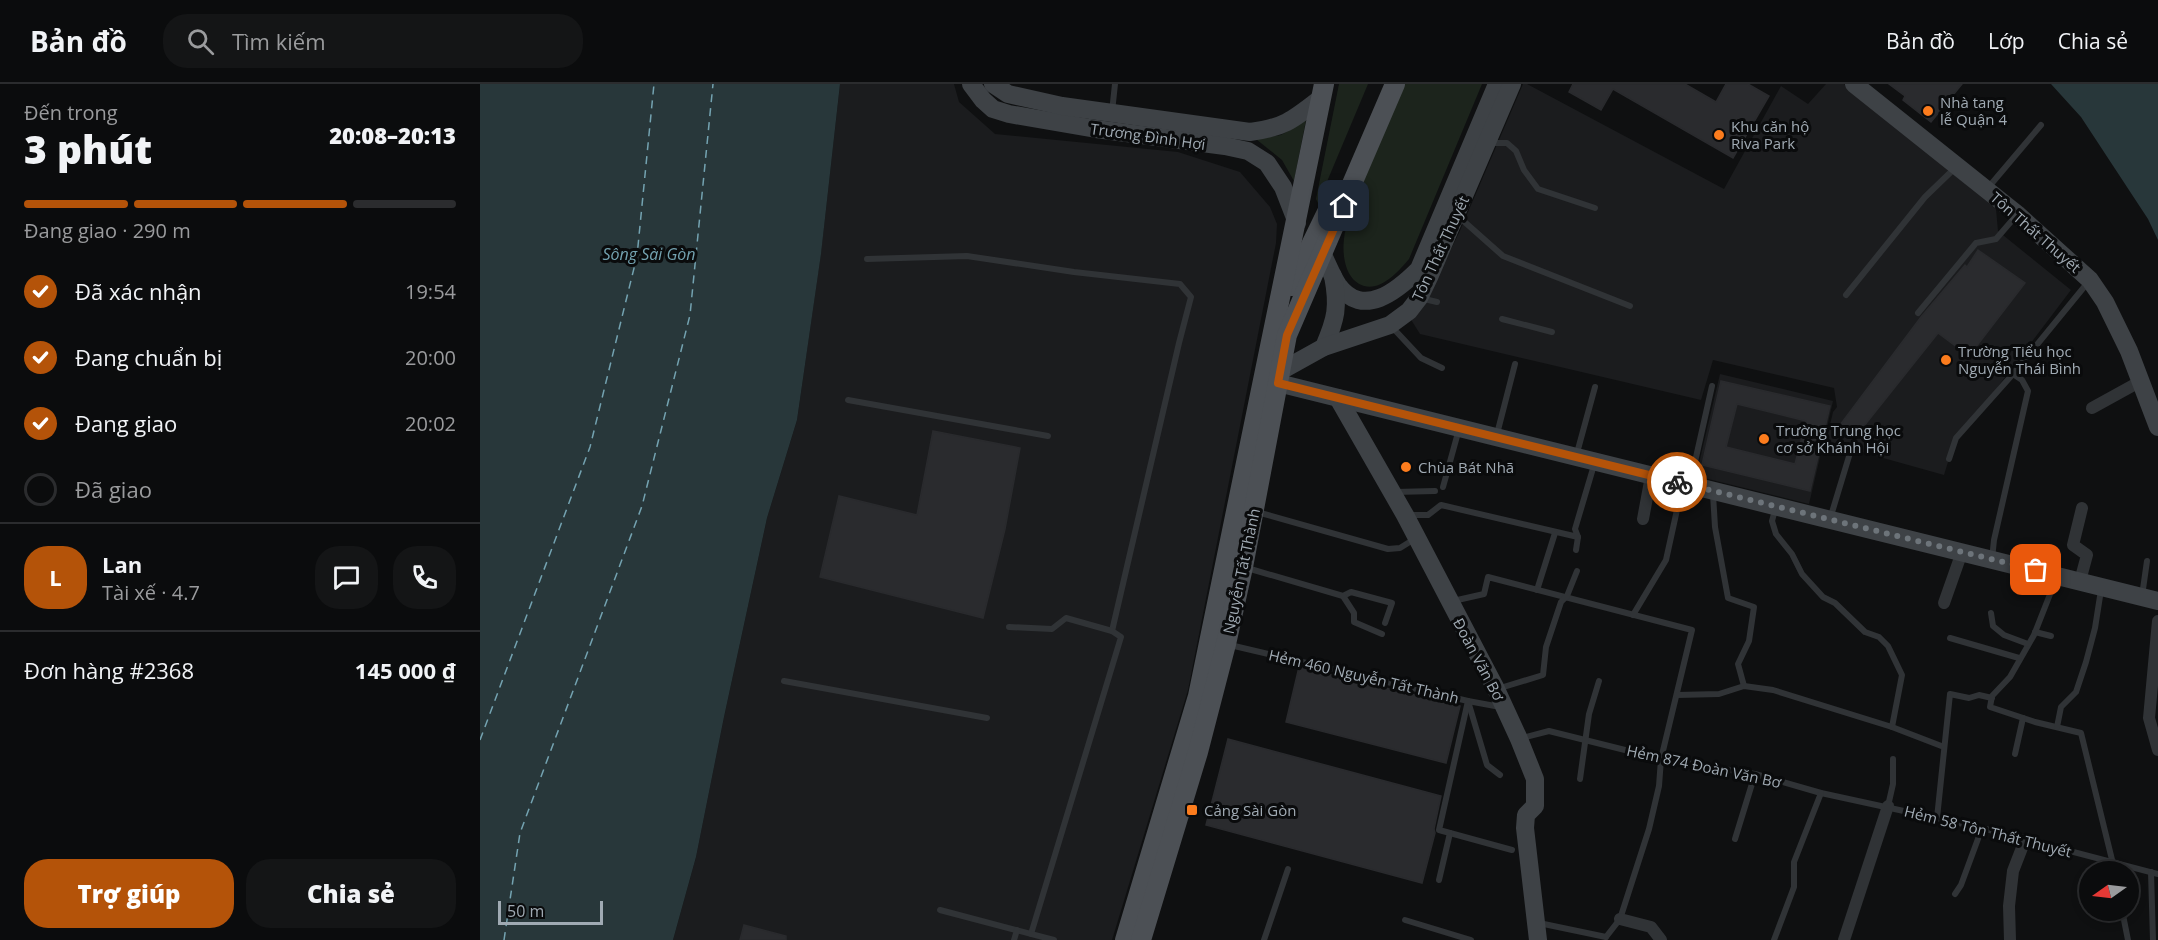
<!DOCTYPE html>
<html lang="vi">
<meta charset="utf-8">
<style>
:root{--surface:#0b0c0d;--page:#141516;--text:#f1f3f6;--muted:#9a9b9d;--line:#2b2c2e;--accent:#b45309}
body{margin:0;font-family:"Open Sans",sans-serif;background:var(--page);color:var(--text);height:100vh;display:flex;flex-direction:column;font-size:22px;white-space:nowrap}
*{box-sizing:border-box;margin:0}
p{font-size:20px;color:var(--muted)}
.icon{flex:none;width:33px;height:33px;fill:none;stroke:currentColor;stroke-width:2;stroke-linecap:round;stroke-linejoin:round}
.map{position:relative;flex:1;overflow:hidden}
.panel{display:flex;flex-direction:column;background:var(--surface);width:480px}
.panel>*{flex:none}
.needle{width:39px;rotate:256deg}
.buttons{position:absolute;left:1599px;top:777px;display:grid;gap:12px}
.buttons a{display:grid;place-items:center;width:60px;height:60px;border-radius:50%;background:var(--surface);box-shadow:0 3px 9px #0003,0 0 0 2px var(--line);font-size:30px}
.scale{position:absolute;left:18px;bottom:15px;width:105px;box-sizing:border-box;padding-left:6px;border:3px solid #a0aab3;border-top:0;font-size:16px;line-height:21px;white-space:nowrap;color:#a0aab3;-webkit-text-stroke:4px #0a0b0c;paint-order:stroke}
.pin{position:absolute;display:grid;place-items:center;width:51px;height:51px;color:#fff;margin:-26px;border-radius:12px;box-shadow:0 3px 9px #0006}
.courier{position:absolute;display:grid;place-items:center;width:60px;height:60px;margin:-30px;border:4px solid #b45309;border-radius:50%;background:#fff;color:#222;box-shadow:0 2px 8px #0007}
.summary em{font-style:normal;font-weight:800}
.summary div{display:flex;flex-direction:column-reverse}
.summary{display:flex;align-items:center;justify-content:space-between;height:102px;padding:0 24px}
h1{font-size:39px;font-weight:800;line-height:45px}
.bar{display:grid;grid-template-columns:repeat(4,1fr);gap:9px 6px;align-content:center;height:72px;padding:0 24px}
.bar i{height:8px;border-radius:4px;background:var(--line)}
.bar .active{background:var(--accent)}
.bar p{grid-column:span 4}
.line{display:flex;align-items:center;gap:15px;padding:0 24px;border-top:2px solid var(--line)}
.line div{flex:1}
.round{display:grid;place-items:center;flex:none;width:63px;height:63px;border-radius:24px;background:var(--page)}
ol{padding:0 24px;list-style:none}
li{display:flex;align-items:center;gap:18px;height:66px}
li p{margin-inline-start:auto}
li .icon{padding:6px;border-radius:50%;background:var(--accent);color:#fff;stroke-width:4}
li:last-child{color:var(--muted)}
li i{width:33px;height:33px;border:3px solid var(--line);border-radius:50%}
.action{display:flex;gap:12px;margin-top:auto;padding:12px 24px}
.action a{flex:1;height:69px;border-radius:24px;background:var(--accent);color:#fff;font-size:24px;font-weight:800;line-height:69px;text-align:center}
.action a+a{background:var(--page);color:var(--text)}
header{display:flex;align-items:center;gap:36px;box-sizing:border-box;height:84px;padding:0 30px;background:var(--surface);border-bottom:2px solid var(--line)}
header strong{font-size:28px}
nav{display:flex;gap:33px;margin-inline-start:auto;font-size:21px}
.search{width:420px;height:54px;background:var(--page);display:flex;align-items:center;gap:15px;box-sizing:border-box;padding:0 21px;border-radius:24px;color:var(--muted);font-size:22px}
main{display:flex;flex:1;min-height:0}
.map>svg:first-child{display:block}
.built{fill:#1b1c1e}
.green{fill:#1c241c}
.water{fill:#28373a}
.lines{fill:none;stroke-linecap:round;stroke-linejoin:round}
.ferry{stroke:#74a3b1;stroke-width:1.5;stroke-dasharray:8 6;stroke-linecap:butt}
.building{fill:#2a2b2e;stroke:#292a2d;stroke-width:1.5;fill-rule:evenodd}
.lane{stroke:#303336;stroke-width:6}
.street{stroke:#303336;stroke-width:12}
.secondary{stroke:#3e4246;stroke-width:18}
.primary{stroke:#4c5055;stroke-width:20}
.done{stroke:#6d747a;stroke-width:6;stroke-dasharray:0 10.8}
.route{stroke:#b45309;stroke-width:8}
.poi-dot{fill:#fc7c1d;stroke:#0a0b0c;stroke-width:2}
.labels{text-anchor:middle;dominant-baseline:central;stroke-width:6;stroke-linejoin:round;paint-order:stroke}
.poi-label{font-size:15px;fill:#a0aab3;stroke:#0a0b0c;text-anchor:start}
.street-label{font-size:15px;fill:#a0aab3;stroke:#0a0b0c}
.water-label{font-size:16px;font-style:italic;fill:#74a3b1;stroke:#0a0b0c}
</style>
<header>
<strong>Bản đồ</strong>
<div class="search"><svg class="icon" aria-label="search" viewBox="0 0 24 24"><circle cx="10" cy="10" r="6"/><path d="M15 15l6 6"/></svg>Tìm kiếm</div>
<nav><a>Bản đồ</a><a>Lớp</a><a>Chia sẻ</a></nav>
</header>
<main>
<section class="panel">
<div class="summary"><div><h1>3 phút</h1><p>Đến trong</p></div><em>20:08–20:13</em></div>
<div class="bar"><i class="active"></i><i class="active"></i><i class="active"></i><i></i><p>Đang giao · 290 m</p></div>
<ol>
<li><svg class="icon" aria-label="check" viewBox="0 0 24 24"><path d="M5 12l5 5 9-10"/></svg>Đã xác nhận<p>19:54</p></li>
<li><svg class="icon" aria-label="check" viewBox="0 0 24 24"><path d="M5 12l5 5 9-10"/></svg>Đang chuẩn bị<p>20:00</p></li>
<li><svg class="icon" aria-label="check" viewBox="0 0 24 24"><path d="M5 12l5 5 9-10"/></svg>Đang giao<p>20:02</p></li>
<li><i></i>Đã giao</li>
</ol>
<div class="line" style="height:108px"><b class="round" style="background:var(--accent);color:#fff">L</b><div><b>Lan</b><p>Tài xế · 4.7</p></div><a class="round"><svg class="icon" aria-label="chat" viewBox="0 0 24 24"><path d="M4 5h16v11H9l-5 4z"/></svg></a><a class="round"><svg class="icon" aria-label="phone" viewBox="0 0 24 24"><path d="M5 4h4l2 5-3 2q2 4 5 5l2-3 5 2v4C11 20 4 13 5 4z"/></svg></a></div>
<div class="line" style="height:78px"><div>Đơn hàng #2368</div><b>145 000 ₫</b></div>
<div class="action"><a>Trợ giúp</a><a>Chia sẻ</a></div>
</section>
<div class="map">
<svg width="1678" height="856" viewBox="0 0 1678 856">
<rect width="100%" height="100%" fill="#0f1011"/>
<g class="built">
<path d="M360,0h114l5,18 36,32 183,18 62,20 30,35 7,17 -1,19 -88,447 -76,250h-439l23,-83 28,-140 43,-199 30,-98 24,-167z"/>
<path d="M1043,0h4l197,105 57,-103 27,18 18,-20h18l152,125 2,22 73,59 -118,156 -9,29 -118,-33 7,-30 4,-5 -3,-19 -121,-28 -12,40 -281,-66 -10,-16 25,-37 24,-48z"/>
<path d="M1240,290l113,27 -24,103 -113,-28z"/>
</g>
<g class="green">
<path d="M859,0h29l-50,119 -2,-4z"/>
<path d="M922,0h80l-73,175c-10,12 -28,32 -45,27 -19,-6 -22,-31 -20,-47 1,-13 9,-27 13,-39 14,-39 28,-78 45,-116z"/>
<path d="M826,36l-12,61 -12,-21 -26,-21 25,-4z"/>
</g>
<g class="water">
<path d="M0,0h360l-19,170 -24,166 -30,98 -43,199 -28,140 -23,83h-193z"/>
<path d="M1571,0h107v156l-10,-21 -67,-102z"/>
</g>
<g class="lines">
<g class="ferry">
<path d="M0,656l110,-293 47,-191 17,-172"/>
<path d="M24,856l16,-107 122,-327 48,-191 23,-231"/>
</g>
</g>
<g class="building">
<path d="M1093,0h112l31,18 10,-18h22l21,12 -36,62 -120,-69 -12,21 -32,-18z"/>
<path d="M1409,0h73l-31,38 -28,-22 2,-4z"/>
<path d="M1498,166l47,33 -56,73 -31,-23 -82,103 -16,-11 81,-108 44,-52 2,2z"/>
<path d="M1241,297l109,25 -20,85 -108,-26zM1257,320l69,17 -11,43 -69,-17z"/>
<path d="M453,347l87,17 -15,81 -22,89 -163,-41 19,-81 78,19z"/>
<path d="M819,583l161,39 -14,57 -160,-41z"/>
<path d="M748,655l213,57 -7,33 1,4 -13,50 -216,-58z"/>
<path d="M264,841l42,11v4h-46z"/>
</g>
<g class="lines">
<g class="lane">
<path d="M632,28l3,-28"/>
<path d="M1010,59h17l9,8 8,19 14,19 57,19"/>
<path d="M1507,105l54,-64"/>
<path d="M979,133l44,39 127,50"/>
<path d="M387,175l100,-3 107,16 106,12 11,13 -12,46 -67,288"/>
<path d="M1366,211l79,-98 30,-29"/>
<path d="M940,214l17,4"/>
<path d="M1438,229l58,-70 20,-4 19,-22"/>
<path d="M1022,235l50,13"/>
<path d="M912,243l29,31 21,10"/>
<path d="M368,316l200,36"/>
<path d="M1017,350l18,-70"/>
<path d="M1097,369l18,-66"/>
<path d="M1469,375l7,-21 57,-64 76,-93"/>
<path d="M1210,400l22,-98"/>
<path d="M963,403l16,-58"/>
<path d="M915,408l40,-1"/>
<path d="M1233,410l2,33 13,71 26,9 -5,34 -11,23 6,22"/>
<path d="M1295,426l-3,11 4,13 16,20 10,20 21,23 12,6 30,29 14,5 9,9 14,29 -10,52"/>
<path d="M777,428l131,37 12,-1 16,-10"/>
<path d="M929,431h19l13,-10 137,32"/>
<path d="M1350,435l20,-66"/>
<path d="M1096,466l2,-13 -3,-8 19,-64"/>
<path d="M1512,475l2,-19 34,-149 -6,-11 -9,-6"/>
<path d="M767,484l96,28 8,-4 41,11 -7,20"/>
<path d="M1576,495l-22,56 -24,42 -18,19 -2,11 45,15 46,11 34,139"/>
<path d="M1057,506l18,-57"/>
<path d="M863,512l11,17v9l28,12"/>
<path d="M1662,512l5,-35"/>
<path d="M973,517l31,-7 4,-17 204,53 -31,129 -2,27 -10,43 -29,90 -14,18"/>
<path d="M1511,529l2,13 11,9 24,9"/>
<path d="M1153,531l33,-55 16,-73"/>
<path d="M529,543l43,2 14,-11 46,13 9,6 -90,297"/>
<path d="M1555,548l16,4"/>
<path d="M1470,554l69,20"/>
<path d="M750,561l238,56 27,5 5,-2"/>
<path d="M304,597l203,37"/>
<path d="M1017,605l46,-14 3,-28 15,-45 6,-6 10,-25"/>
<path d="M1197,611l42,-1 25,-8 29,4 119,37 52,20"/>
<path d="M988,617l19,64 13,10"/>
<path d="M1577,643l4,-20 15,-15 10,-30 9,-34 6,-38"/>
<path d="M1042,654l27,-7 112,28 94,15 66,19 161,35 176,46"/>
<path d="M1535,670l8,-36"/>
<path d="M1100,695l9,-65 10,-33"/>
<path d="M1408,722l5,-22v-25"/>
<path d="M1457,734l13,-124 19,4 10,-3 13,3"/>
<path d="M970,749l62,17"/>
<path d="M1255,755l20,-65"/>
<path d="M1671,788l2,68"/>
<path d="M959,796l11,-47 -11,-3 29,-129"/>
<path d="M1475,810l6,-9 21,-57"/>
<path d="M460,826l114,30"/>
<path d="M1642,826l6,30"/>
<path d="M925,836l66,20"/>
<path d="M1059,839l67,14"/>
<path d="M534,856l3,-10"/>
<path d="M784,856l24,-71"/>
<path d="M1294,856l20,-53v-25l27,-69"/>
</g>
<g class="street">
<path d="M1612,324l49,-27"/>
<path d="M1163,435l8,-43"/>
<path d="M1600,497l7,-26 -14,-10 9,-37"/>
<path d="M1464,519l18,-51"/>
<path d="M1678,537l-9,97 9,32"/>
<path d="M1140,835l31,8 10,13"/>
<path d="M1364,856l44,-134"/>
<path d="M1530,856l-1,-34 4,-35 12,-31"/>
</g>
<g class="secondary">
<path d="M491,0l12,16 10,9 16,5 87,15 129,17 23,5 19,12 16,24 14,36"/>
<path d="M513,0l15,10 54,12 188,26c34,-4 44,-13 71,-34"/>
<path d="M1374,0l163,130 73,66 15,22 24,49 29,76"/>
<path d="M843,171c5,10 9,21 15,30 25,34 59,6 81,-16l78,-185"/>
<path d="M844,263c12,-28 15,-40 9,-71"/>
<path d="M799,288l45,-25 66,-22 19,-14 10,-13 11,-23 82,-191"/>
<path d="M798,299l880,218"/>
<path d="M858,314l67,117 91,174 23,50 16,40v27l-9,9 -1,13 13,112"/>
</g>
<g class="primary">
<path d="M811,202l40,-82"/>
<path d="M645,856l73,-244 126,-612"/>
<path d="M661,856l57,-188 28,-108 17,-77 44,-232 108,-251"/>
</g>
</g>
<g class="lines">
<path class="done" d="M1197,398l359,88"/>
<path class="route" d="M864,122l-57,129 -9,48 399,99"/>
</g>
<g class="poi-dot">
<circle cx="1448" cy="27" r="6"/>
<circle cx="1239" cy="51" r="6"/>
<circle cx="1466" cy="276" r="6"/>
<circle cx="1284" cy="355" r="6"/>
<circle cx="926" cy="383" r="6"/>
<rect x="706" y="720" width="12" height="12" rx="3"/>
</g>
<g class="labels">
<g class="poi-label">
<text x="1460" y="18">Nhà tang<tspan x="1460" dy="17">lễ Quận 4</tspan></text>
<text x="1251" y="42">Khu căn hộ<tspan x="1251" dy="17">Riva Park</tspan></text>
<text x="1478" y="267">Trường Tiểu học<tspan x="1478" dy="17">Nguyễn Thái Bình</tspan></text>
<text x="1296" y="346">Trường Trung học<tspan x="1296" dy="17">cơ sở Khánh Hội</tspan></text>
<text x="938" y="383">Chùa Bát Nhã</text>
<text x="724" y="726">Cảng Sài Gòn</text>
</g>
<g class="street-label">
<text transform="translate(668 52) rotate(8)">Trương Đình Hợi</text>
<text transform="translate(1556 148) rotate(41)">Tôn Thất Thuyết</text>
<text transform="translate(960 164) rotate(-65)">Tôn Thất Thuyết</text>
<text transform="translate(761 487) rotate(-78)">Nguyễn Tất Thành</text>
<text transform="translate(999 575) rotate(62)">Đoàn Văn Bơ</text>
<text transform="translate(884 592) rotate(13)">Hẻm 460 Nguyễn Tất Thành</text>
<text transform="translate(1224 682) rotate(12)">Hẻm 874 Đoàn Văn Bơ</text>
<text transform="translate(1508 747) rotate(14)">Hẻm 58 Tôn Thất Thuyết</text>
</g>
<g class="water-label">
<text x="169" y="170">Sông Sài Gòn</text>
</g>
</g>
</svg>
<div class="buttons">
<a><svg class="needle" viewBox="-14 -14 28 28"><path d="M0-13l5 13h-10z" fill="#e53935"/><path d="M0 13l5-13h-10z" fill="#9a9b9d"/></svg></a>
</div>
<div class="scale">50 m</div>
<div class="pin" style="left:1556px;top:486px;background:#ea580c"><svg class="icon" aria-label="bag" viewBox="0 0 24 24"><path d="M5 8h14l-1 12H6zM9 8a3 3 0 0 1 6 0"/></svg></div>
<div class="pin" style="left:864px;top:122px;background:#1f2937"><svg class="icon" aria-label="home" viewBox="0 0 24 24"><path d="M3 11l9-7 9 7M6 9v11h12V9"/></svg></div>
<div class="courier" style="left:1197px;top:398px"><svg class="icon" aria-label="bike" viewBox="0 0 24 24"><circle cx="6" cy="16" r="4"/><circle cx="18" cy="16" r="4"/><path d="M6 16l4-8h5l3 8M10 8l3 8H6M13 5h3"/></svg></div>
</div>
</main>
